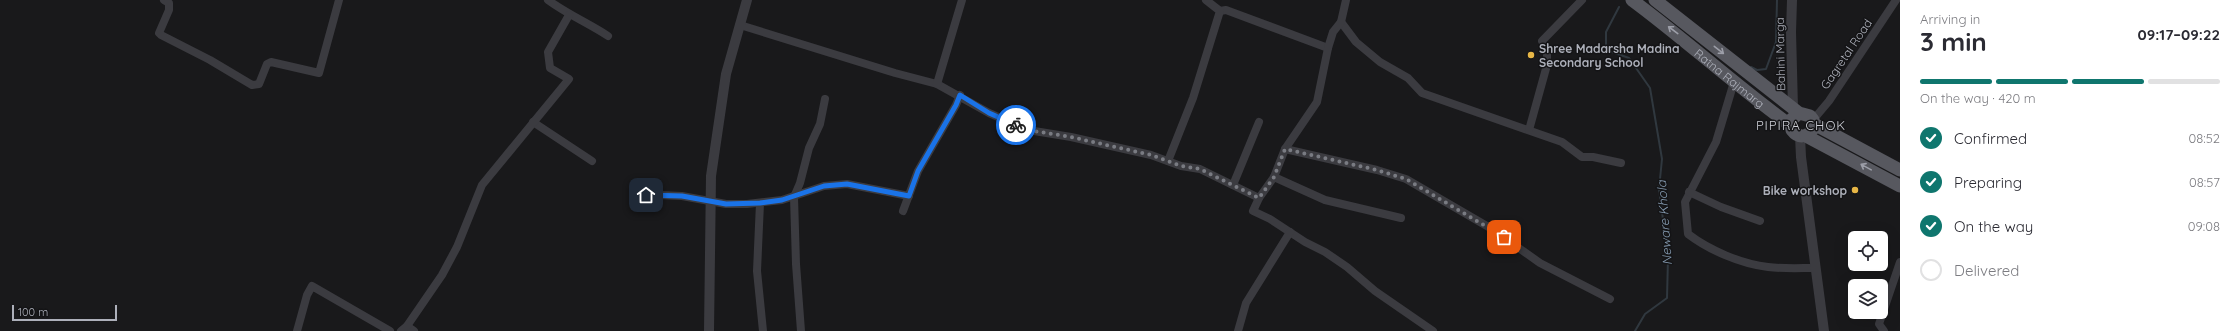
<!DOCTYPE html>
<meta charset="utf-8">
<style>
:root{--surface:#fff;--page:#f2f2f3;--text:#2b2b33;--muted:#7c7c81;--line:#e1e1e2;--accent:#0f766e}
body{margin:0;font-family:Quicksand,sans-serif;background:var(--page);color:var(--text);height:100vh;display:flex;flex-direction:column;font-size:15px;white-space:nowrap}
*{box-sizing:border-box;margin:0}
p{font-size:13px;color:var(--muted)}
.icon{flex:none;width:22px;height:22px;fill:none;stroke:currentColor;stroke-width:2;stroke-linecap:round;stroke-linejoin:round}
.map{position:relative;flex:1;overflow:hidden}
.panel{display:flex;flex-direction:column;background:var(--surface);width:340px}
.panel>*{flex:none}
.buttons{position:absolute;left:1848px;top:231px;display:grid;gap:8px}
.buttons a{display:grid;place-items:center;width:40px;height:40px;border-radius:6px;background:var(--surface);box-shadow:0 4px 16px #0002;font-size:20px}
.scale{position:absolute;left:12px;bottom:10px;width:105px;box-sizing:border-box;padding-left:4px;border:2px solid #adb0ba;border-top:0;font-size:11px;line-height:14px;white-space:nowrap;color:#adb0ba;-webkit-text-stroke:3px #141416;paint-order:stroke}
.pin{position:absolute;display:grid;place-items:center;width:34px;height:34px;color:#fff;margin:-17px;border-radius:8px;box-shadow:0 2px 6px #0006}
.courier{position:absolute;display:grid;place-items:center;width:40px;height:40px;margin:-20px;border:3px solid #1a73e8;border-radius:50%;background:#fff;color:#222;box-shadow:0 1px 5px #0007}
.head em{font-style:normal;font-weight:700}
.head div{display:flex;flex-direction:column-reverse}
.head{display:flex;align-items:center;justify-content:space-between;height:68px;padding:0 20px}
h1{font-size:26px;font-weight:700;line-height:30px}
.bar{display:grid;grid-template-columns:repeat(4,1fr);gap:6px 4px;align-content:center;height:48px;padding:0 20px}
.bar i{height:5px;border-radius:3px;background:var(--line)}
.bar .on{background:var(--accent)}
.bar p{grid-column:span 4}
ol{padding:0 20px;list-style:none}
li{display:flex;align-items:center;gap:12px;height:44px}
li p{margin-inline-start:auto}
li .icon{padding:4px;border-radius:50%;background:var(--accent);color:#fff;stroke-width:4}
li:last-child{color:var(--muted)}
li i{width:22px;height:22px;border:2px solid var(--line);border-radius:50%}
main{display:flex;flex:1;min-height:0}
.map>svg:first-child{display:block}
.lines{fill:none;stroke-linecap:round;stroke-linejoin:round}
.stream{stroke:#30383f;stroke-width:2}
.minor{stroke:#3b3b40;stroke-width:8}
.tertiary{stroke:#3b3b40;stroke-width:10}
.primary{stroke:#57585f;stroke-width:13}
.oneway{stroke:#9c9ea8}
.done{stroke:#797b82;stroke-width:4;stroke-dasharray:0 7.2}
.route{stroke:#1a73e8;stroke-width:5}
.poi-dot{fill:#e7b646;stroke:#141416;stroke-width:1.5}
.labels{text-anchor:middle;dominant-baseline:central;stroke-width:3;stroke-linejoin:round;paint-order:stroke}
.poi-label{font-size:12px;font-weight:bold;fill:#adb0ba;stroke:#141416;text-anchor:start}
.street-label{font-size:12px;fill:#adb0ba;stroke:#141416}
.neighbourhood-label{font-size:13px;letter-spacing:1px;fill:#cdcfd6;stroke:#141416}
.water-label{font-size:13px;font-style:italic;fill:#869cb2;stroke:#141416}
</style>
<main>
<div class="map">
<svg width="1900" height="331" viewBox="0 0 1900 331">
<rect width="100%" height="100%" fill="#19191b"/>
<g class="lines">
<g class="stream">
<path d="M1619,7l-13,25v18l23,8 21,30 12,71 -3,30 9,69 -1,40 -22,16 -10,17"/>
<path d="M1751,67l6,3 9,-1 10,-27 1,-42"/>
</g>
<g class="minor">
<path d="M164,0l5,3v7l-10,23 2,2 49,25 42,25 7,-1 8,-20 4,-2 48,11 20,-73"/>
<path d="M548,0c19,14 40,23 60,36"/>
<path d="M1220,11l6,-1 102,38"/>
<path d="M1341,22l15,20 24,20 28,16 14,15 140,49 20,15h11l28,6"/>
<path d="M740,25l155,48 42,11 52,29 39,17 43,7 80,18 30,11 19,3 59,29 15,-21 11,-28 32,-47 11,-54 5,-16 8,-10 5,-22"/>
<path d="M1734,82l-18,60 -31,60 3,32c21,16 53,30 80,33 16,2 32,1 47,1"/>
<path d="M937,84l25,-84"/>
<path d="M1813,120l16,-19 67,-101"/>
<path d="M533,122l59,39"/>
<path d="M1529,130l18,-65v-14l-5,-10 40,-41"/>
<path d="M1285,149l92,21 29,9 86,50 48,34 70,36"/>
<path d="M1168,161l25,-63 27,-87 -14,-11"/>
<path d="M1274,177l51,23 76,18"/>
<path d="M1233,185l26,-63"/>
<path d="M1689,192l32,15 39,14"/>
<path d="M636,194l46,2 44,8h21l35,-4 42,-14 23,-2 62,12"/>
<path d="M1259,198l-6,13 17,8 35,23 20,10 22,15 28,24 58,40"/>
<path d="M760,203l-3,68 6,60"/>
<path d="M903,211l15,-40 38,-66 4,-10"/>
<path d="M407,326l7,5"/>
<path d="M297,331l10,-36 5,-9 78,45"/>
<path d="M401,331l6,-5 35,-51 15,-28 25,-62 87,-106 -19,-11 -2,-16 21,-37"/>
<path d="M801,331l-5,-67 -2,-67 6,-14 9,-35 11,-24 5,-25"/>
<path d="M1238,331l8,-28 44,-71"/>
<path d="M1884,331l-5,-7 21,-62"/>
</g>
<g class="tertiary">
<path d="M1792,0l-1,32 2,76"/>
<path d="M1800,136l1,21 23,174"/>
<path d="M709,331l2,-155 15,-102 21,-74"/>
</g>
<g class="primary">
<path id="s1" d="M1632,0c54,40 104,86 158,125"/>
<path d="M1655,0l144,113 11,3 3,4v9c-6,9 -15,9 -21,1l-1,-10 8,-7"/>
<path d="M1814,124l86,46"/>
<path d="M1806,136l94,50"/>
</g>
</g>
<defs><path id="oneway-shaft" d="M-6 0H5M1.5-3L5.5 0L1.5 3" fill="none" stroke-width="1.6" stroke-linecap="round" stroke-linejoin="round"/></defs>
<g class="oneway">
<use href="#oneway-shaft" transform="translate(1673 30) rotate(-143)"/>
<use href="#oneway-shaft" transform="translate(1719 50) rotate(38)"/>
<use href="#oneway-shaft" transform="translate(1866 167) rotate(-151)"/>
</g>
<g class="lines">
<path class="done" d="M1016,125l12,5 43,7 80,18 30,11 19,3 59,29 15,-21 11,-28 92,21 29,9 98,58"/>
<path class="route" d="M646,195l36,1 44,8 34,-1 22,-3 42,-14 23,-2 62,12 9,-25 38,-66 4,-10 29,18 27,12"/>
</g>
<g class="poi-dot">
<circle cx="1531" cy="55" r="4"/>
<circle cx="1855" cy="190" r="4"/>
</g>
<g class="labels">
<g class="poi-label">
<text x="1539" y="48">Shree Madarsha Madina<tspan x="1539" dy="14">Secondary School</tspan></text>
<text x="1847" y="190" text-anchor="end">Bike workshop</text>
</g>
<g class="street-label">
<text transform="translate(1780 54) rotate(-91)">Bahini Marga</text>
<text transform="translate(1846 54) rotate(-56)">Gagretal Road</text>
<text stroke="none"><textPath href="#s1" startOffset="125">Ratna Rajmarg</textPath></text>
</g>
<g class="neighbourhood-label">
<text x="1801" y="125">PIPIRA CHOK</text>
</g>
<g class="water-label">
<text transform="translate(1664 223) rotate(-94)">Neware Khola</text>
</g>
</g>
</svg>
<div class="buttons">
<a><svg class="icon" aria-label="locate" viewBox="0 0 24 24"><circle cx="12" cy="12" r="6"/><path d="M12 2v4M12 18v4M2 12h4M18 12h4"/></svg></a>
<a><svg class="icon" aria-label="layers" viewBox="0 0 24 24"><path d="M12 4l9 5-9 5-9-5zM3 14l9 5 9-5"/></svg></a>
</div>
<div class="scale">100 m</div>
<div class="pin" style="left:1504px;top:237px;background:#ea580c"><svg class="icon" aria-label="bag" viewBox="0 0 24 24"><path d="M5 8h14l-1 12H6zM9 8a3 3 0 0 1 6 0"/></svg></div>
<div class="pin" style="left:646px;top:195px;background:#1f2937"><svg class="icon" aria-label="home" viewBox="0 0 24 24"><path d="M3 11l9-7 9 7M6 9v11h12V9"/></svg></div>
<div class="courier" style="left:1016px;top:125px"><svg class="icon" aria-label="bike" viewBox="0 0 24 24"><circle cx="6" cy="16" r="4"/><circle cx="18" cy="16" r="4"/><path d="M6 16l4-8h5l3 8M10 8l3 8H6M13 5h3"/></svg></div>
</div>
<section class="panel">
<div class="head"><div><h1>3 min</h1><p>Arriving in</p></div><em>09:17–09:22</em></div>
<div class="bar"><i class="on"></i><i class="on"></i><i class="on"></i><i></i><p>On the way · 420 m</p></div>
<ol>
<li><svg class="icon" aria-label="check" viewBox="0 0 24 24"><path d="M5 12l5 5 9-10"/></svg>Confirmed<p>08:52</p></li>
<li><svg class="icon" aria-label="check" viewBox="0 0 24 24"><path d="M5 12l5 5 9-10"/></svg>Preparing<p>08:57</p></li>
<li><svg class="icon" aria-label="check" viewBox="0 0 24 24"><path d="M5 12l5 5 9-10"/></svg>On the way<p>09:08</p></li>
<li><i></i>Delivered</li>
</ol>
</section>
</main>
